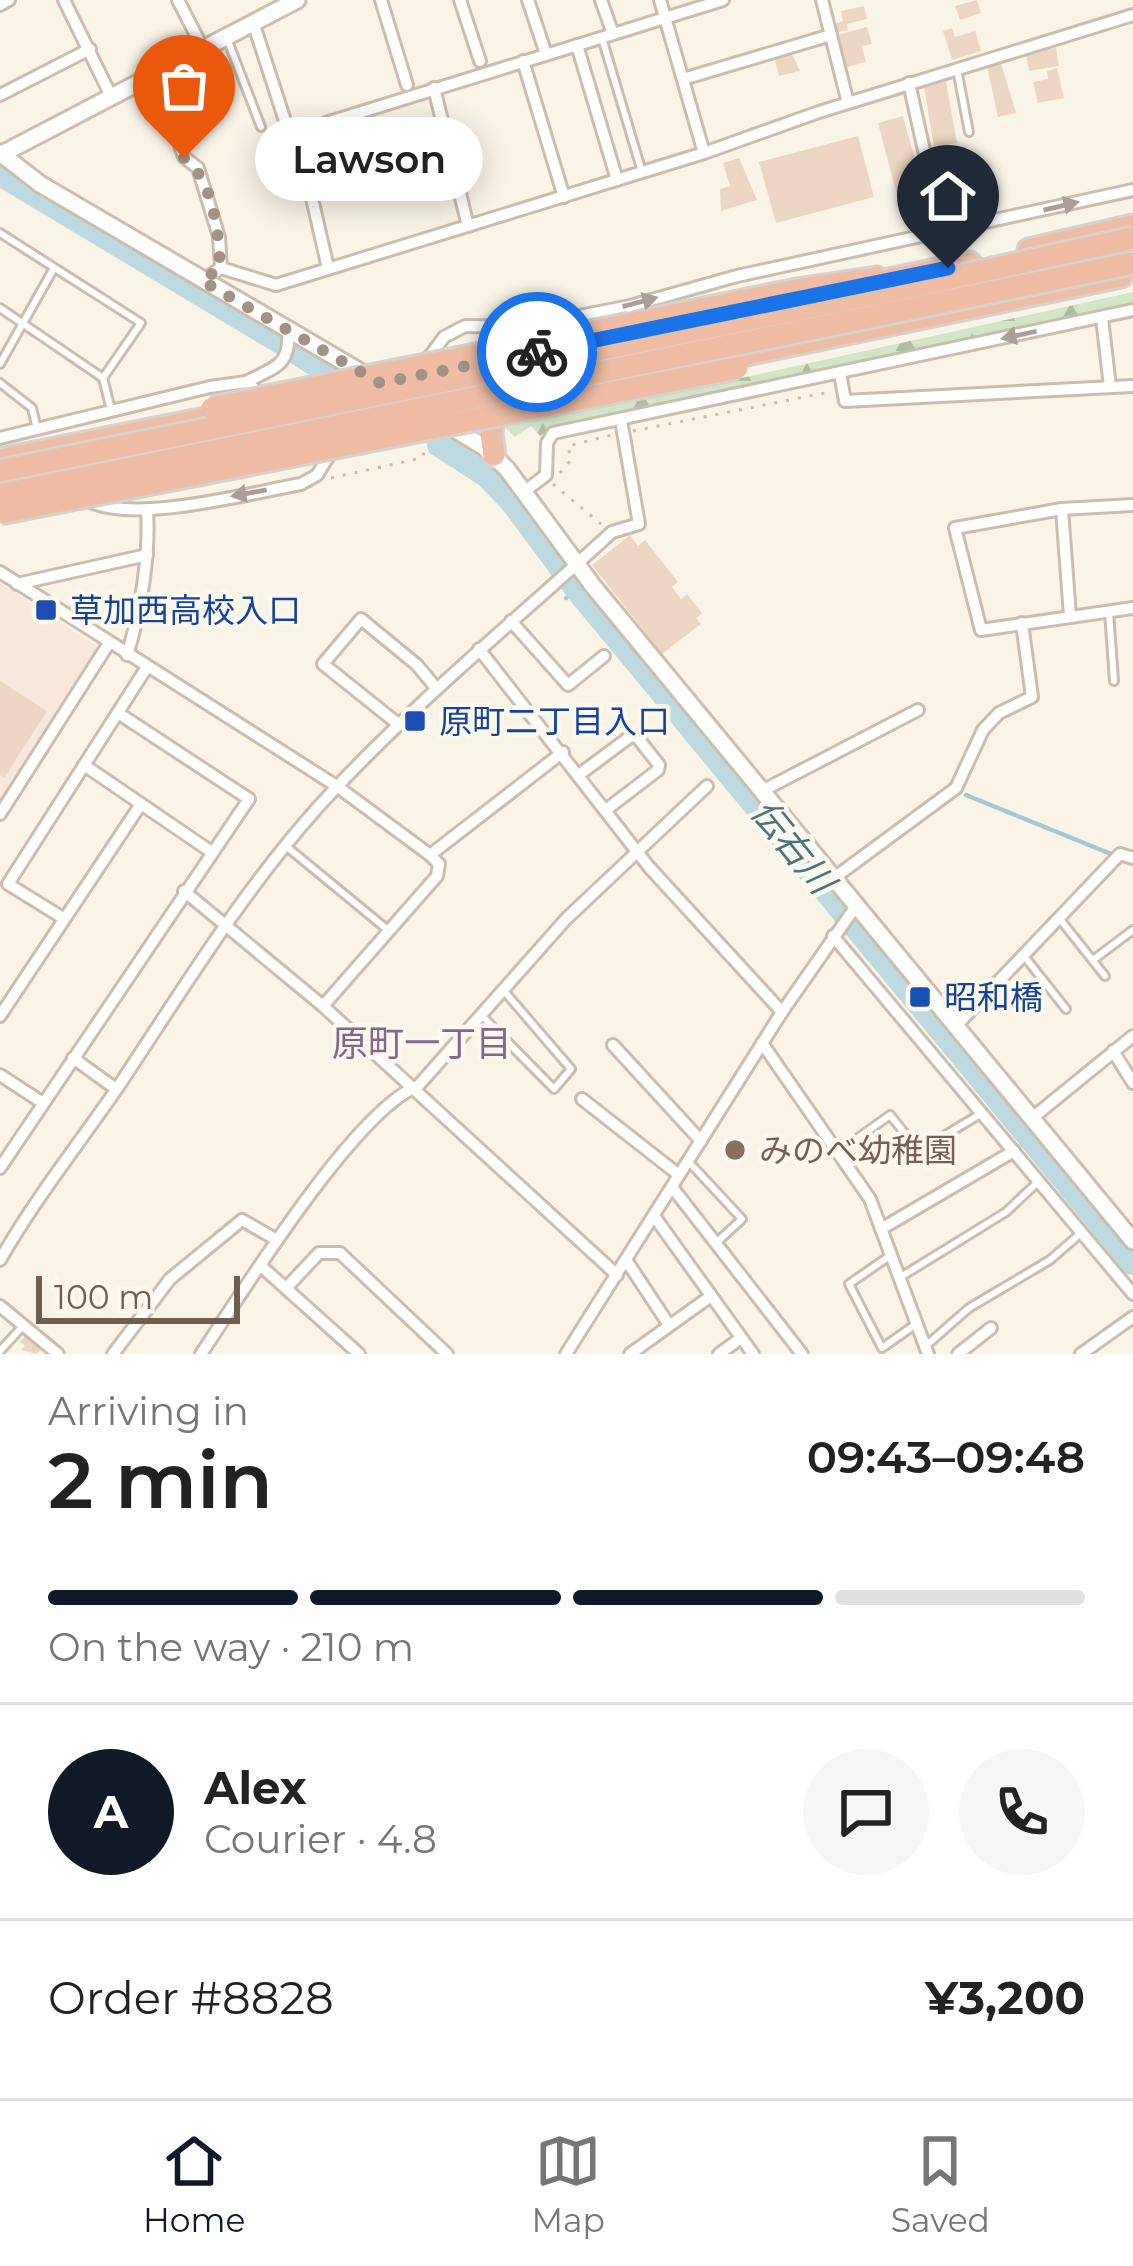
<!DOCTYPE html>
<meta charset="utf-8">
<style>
:root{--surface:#fff;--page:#f6f6f6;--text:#222;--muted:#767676;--line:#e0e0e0;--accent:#111827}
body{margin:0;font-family:Montserrat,"Noto Sans JP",sans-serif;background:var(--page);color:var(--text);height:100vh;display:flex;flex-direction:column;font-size:45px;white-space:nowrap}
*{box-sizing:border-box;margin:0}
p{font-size:39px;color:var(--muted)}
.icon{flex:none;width:66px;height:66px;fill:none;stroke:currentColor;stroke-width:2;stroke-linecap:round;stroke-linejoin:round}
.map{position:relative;height:1354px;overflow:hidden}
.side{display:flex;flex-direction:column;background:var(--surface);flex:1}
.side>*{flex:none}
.scale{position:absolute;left:36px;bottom:30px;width:204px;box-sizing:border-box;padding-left:12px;border:6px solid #715d4e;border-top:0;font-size:33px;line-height:42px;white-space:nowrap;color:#715d4e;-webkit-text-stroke:9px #fdf8ed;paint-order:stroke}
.pin{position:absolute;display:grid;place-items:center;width:102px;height:102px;color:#fff;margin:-123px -51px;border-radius:50% 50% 50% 0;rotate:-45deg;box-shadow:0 0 12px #0007}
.pin .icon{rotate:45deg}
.courier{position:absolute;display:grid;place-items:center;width:120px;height:120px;margin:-60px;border:9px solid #1a73e8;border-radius:50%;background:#fff;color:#222;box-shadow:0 3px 15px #0007}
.bubble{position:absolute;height:84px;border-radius:42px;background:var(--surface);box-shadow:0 6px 30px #0003;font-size:39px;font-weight:600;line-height:84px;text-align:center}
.overview em{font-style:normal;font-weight:600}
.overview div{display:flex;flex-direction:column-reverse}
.overview{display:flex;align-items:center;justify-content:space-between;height:204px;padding:0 48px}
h1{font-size:78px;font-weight:600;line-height:90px}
.bar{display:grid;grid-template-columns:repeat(4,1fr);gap:18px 12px;align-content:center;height:144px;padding:0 48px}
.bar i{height:15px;border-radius:9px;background:var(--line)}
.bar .selected{background:var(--accent)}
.bar p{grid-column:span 4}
.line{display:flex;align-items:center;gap:30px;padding:0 48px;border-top:3px solid var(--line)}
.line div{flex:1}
.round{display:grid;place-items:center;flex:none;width:126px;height:126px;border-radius:63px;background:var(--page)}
.tab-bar{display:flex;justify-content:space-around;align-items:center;height:168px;border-top:3px solid var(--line);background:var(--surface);font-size:33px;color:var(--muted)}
.tab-bar a{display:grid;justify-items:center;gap:6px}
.tab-bar .selected{color:var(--accent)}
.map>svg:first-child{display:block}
.commercial{fill:#f9e7dc}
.forest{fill:url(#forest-firs)}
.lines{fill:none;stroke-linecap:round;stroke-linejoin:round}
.stream{stroke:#a5c8d2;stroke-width:4.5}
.river{stroke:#bddae2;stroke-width:24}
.building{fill:#edd6c1}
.lane-casing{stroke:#cbbdae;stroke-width:12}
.street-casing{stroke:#cbbdae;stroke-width:16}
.secondary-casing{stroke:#cdbdac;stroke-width:21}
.highway-casing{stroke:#d7d2cd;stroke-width:27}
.path{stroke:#d1b9a5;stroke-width:3;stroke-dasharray:3 9;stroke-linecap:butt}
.lane{stroke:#fff;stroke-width:6}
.street{stroke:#fff;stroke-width:10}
.secondary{stroke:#fff;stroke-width:15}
.highway{stroke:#eebda4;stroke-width:21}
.highway-bridge-casing{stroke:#d7d2cd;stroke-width:27;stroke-linecap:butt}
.highway-bridge{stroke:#eebda4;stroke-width:21}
.oneway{fill:#aa9e95}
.done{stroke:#a19284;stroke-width:12;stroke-dasharray:0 21.6}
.route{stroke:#1a73e8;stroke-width:15}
.transit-dot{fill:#1a4fb4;stroke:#fdf8ed;stroke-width:4.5}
.education-dot{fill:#8d6e63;stroke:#fdf8ed;stroke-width:4.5}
.labels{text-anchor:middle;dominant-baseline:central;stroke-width:9;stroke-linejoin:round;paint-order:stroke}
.transit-label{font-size:33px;fill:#164399;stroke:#fdf8ed;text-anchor:start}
.education-label{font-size:33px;fill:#785e54;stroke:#fdf8ed;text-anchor:start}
.water-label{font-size:36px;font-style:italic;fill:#4a7482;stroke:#fdf8ed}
.neighbourhood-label{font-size:36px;fill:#83668d;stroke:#fdf8ed}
</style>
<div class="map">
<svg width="1133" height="1354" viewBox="0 0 1133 1354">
<defs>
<pattern id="forest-firs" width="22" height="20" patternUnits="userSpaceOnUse" patternTransform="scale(3)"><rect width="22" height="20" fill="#d1e6c7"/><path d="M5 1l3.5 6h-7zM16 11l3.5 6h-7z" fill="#aebea4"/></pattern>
</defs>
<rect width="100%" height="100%" fill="#faf4e7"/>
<path class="commercial" d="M0,583l98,64 -98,154z"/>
<path class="forest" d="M1133,292v14l-580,121 -13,9 -9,-10 -16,11 -14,-13 213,-40z"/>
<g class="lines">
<g class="stream">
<path d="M566,598l12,-7"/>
<path d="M966,795l150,61"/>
</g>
<g class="river">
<path d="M0,174l282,169"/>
<path d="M297,353l47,30"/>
<path d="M439,445l48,31 26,27 65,88 555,672"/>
</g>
</g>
<g class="building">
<path d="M977,0l4,13 -21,7 -5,-14z"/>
<path d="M864,6l3,13 -20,5 1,6 -13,3 -2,-9 10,-3 -2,-10z"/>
<path d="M867,27l5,17 -10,2 4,16 -25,7 -4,-34z"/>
<path d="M952,28l3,9 20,-6 6,20 -29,9 -9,-29z"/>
<path d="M1043,45l1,5 12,-2 3,18 -30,5 -4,-23z"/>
<path d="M791,52l9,19 -21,5 -5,-20z"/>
<path d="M1001,63l15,50 -18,4 -11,-51z"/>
<path d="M1057,68l7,30 -26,5 -5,-21 15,-3 -1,-8z"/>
<path d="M946,82l11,61 -23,4 -10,-60z"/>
<path d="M903,116l21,76 -26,7 -20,-76z"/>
<path d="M858,136l16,61 -98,26 -17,-61z"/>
<path d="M739,158l18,42 -36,11 -1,-22 10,-3 -7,-23z"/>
<path d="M630,535l8,11 7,-6 33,42 -6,5 9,12 6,-5 15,19 -6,5 5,6 -39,30 -70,-89z"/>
<path d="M0,681l47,30 -43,67 -4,-3z"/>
<path d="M26,1335l15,14 -4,5 -16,-4 4,-4 -5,-4z"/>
</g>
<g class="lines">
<g class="lane-casing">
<g id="lane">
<path d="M602,38l40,134"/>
<path d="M228,41l33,86"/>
<path d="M957,69l12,63"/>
<path d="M0,233l141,90 -38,55"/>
<path d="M0,308l103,70 8,32"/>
<path d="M0,364l54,-96"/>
<path d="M0,383l32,25 5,21"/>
<path d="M1109,612l5,69"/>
<path d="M287,847l102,84"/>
<path d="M1059,918l46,58"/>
<path d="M1024,956l42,53"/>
<path d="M1093,960l40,-30"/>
<path d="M481,1015l73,74 17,-20 -67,-78"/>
<path d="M840,1151l50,-36 29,36 63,-38"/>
<path d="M688,1161l54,58 -26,24"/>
<path d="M891,1255l-42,29 33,64 34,-24"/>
<path d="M899,1278l107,-66 33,-31"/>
<path d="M928,1344l41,-36 81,-48 31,-27"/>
<path d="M0,1351l22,-24"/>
</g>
</g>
<g class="street-casing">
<g id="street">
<path d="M64,0l47,96"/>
<path d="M178,0l25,49"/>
<path d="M381,0l26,85"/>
<path d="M460,0l20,61"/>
<path d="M528,0l18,54"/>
<path d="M601,0l12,34"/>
<path d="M660,0l44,153"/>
<path d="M822,0l26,103"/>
<path d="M0,5l9,-5"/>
<path d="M253,22l33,102 12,13 30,131"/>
<path d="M577,45l40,135"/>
<path d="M523,61l41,136"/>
<path d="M155,73l29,84 14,11 21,69 2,31"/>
<path d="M683,79l148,-44"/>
<path d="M909,83l25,112"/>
<path d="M434,88l34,138"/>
<path d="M0,95l90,-46"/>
<path d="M355,114l15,64 79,-26"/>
<path d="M326,123l397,-123"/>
<path d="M202,281l19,-13 55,17 428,-132 115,-41 314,-97"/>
<path d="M1102,318l8,69"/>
<path d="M430,364v-8l14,-19 21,-11 58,1 107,-21 107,-30 396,-86"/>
<path d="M840,373l5,28 288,-15"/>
<path d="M246,382c31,-16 45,-16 42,-55"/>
<path d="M0,438l210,-51 36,-5 16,13"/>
<path d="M525,491l21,-16 1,-32 6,-10 580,-123"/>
<path d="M85,499c44,27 164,-6 216,-15l16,-9 16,-26"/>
<path d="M1133,505l-71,4 -107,19 26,102 152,-22"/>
<path d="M1062,509l8,107"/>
<path d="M0,572l338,215 92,68 133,-103"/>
<path d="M17,584l130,-29"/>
<path d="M511,621l57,64 36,-29"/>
<path d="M479,649l170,218 133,145"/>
<path d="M127,655c14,-44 23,-100 20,-145"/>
<path d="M398,724l-75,-60 38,-45 56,46 19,23"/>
<path d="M84,765l126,86"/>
<path d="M580,774l51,-38 6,1 22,28 -1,5 -51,39"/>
<path d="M762,791l156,-81"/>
<path d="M0,814l109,-171"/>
<path d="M834,878l122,-90 27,-58 16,-17 33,-16 -10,-74"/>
<path d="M184,891l139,115 294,269"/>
<path d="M63,918l-55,-34 139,-217"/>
<path d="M833,936l300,358"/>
<path d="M323,1006l114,-130 2,-12 -9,-9"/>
<path d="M0,1016l141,-212"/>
<path d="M955,1027l165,-173 13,4"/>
<path d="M762,1043l108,156 58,155"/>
<path d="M613,1045l88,96"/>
<path d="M1113,1051l20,32"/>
<path d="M73,1058l43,31"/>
<path d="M0,1075l43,28"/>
<path d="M582,1099l97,76"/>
<path d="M1031,1119l102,-83"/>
<path d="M0,1168l249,-369 -131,-86"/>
<path d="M672,1187l130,167"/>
<path d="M654,1216l99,138"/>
<path d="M881,1229l133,-78"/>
<path d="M0,1260c35,-61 78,-115 118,-173 64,-96 123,-194 201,-281 90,-99 194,-183 293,-274l27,-8 -18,-104"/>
<path d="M626,1260l43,65"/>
<path d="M261,1266l98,88"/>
<path d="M288,1286l31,-33h21l107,101"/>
<path d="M0,1306l58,48"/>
<path d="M113,1354l57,-75 72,-59 35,20"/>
<path d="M201,1354c41,-61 154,-244 217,-268l148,-167 141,-133"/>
<path d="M566,1354l216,-342 74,-106"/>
<path d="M630,1354l81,-58"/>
<path d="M719,1354l22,-16"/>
<path d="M958,1354l33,-26"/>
<path d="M1081,1354l52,-37"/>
</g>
</g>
<g class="secondary-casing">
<g id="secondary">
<path d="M0,153l40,31 329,193"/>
<path d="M0,155l297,-155"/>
<path d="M446,424l38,23 23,22 86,117 540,655"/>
</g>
</g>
<g class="highway-casing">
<g id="highway">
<path d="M1029,250l104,-24"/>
<path d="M865,285l105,-22"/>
<path d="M630,324l167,-34 80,-12"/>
<path d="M564,392l557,-116"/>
<path d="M494,455l-3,-21 4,-29"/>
<path d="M0,460l235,-47"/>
</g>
</g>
<g class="path">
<path d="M633,431l197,-39"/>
<path d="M560,473l11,-13 -3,-14 44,-11"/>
<path d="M331,478l91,-20 4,-10"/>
<path d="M553,484l48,40"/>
</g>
<use href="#lane" class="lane"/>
<use href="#street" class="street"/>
<use href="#secondary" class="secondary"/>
<use href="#highway" class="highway"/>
<g class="highway-bridge-casing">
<g id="highway-bridge">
<path d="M212,408l418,-84"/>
<path d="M0,471l924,-187 209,-46"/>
<path d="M0,495l1133,-232"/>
<path d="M0,513l737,-145"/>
</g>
</g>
<use href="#highway-bridge" class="highway-bridge"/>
</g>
<defs><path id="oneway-solid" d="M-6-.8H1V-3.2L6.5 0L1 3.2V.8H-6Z" transform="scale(3)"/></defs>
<g class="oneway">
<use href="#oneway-solid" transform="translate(1061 206) rotate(-13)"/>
<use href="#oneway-solid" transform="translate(640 302) rotate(-15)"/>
<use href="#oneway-solid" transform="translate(1019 335) rotate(168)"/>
<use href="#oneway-solid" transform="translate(249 493) rotate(170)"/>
</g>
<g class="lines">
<path class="done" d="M184,158c29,21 35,75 36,110l-18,13 178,102 157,-31"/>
<path class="route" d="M537,352l411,-84"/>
</g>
<g class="transit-dot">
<rect x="34" y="598" width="24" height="24" rx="6"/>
<rect x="403" y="709" width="24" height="24" rx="6"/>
<rect x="908" y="985" width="24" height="24" rx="6"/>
</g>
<circle class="education-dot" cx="735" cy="1150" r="12"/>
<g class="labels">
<g class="transit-label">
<text x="70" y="610">草加西高校入口</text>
<text x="439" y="721">原町二丁目入口</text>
<text x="944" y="997">昭和橋</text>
</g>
<g class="education-label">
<text x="759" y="1150">みのべ幼稚園</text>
</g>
<g class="water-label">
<text transform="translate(793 846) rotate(51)">伝右川</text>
</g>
<g class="neighbourhood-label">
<text x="422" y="1043">原町一丁目</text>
</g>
</g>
</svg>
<div class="scale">100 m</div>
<div class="pin" style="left:184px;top:158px;background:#ea580c"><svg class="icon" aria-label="bag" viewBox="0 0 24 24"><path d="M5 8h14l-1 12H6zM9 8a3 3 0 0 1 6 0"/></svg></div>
<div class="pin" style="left:948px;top:268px;background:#1f2937"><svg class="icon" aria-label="home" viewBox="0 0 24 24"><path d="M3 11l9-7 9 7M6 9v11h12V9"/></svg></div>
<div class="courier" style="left:537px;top:352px"><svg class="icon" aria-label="bike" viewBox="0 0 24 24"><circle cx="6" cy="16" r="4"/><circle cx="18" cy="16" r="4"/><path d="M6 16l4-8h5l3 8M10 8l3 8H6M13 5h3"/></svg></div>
<div class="bubble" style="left:255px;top:117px;width:228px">Lawson</div>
</div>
<section class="side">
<div class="overview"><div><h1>2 min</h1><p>Arriving in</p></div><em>09:43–09:48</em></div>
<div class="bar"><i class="selected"></i><i class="selected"></i><i class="selected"></i><i></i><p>On the way · 210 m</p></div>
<div class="line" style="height:216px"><b class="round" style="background:var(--accent);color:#fff">A</b><div><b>Alex</b><p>Courier · 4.8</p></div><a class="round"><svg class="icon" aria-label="chat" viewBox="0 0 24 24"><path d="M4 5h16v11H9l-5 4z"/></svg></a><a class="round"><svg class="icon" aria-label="phone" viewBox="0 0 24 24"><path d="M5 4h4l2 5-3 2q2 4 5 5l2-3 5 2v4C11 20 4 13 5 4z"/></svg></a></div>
<div class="line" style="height:156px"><div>Order #8828</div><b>¥3,200</b></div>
</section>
<nav class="tab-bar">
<a class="selected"><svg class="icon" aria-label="home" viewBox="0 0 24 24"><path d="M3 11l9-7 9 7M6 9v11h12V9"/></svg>Home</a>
<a><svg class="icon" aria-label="map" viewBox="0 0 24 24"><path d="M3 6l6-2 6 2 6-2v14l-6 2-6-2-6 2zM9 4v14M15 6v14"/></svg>Map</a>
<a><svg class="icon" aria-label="saved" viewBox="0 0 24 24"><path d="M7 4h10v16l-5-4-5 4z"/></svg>Saved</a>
</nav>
